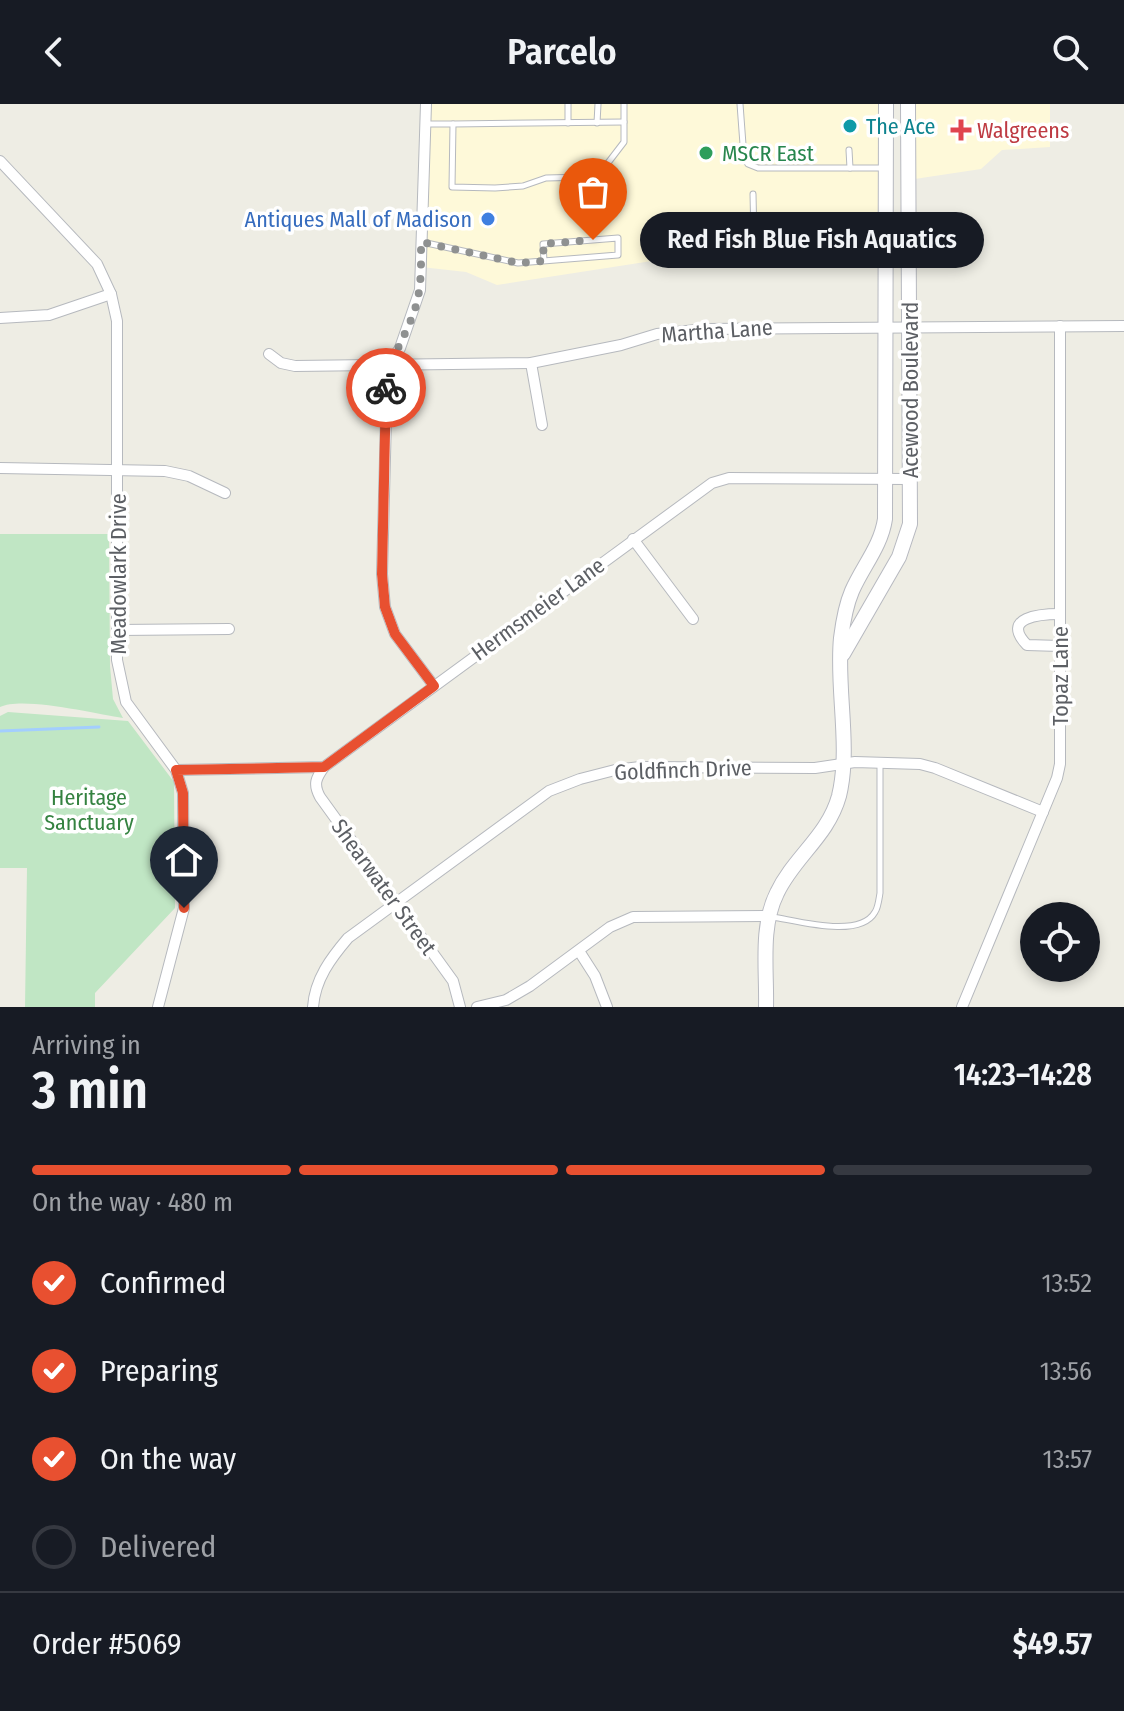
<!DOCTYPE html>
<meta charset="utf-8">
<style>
:root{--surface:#171b24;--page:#20242c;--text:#f1f3f6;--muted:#9ea1a6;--line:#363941;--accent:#e85030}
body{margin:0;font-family:"Fira Sans Condensed",sans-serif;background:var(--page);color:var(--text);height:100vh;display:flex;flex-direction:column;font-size:30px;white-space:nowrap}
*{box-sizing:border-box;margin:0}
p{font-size:26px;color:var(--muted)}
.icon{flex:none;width:44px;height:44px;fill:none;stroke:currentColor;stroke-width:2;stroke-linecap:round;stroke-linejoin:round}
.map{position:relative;height:903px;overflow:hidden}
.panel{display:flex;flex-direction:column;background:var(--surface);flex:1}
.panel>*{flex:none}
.tools{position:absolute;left:1020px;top:798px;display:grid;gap:16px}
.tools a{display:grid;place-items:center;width:80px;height:80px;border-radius:50%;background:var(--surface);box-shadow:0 4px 12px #0003;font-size:40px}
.pin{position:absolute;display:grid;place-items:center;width:68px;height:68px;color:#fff;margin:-82px -34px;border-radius:50% 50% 50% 0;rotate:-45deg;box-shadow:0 0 8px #0007}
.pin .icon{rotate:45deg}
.courier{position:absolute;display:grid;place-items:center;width:80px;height:80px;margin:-40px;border:6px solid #e85030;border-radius:50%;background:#fff;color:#222;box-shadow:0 2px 10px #0007}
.bubble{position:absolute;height:56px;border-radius:28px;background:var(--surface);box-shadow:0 4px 12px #0003;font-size:26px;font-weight:600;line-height:56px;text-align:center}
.summary em{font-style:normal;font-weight:600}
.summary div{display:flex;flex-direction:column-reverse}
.summary{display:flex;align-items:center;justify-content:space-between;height:136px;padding:0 32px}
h1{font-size:52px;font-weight:600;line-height:60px}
.bar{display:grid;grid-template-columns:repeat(4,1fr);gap:12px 8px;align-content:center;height:96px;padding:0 32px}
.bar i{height:10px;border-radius:6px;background:var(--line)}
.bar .active{background:var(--accent)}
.bar p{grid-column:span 4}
.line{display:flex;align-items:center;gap:20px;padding:0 32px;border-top:2px solid var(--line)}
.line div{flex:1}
ol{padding:0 32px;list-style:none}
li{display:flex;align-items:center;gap:24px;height:88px}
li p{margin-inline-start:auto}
li .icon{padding:8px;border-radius:50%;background:var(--accent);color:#fff;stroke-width:4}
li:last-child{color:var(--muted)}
li i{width:44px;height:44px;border:4px solid var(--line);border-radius:50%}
header{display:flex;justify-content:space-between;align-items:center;height:104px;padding:0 32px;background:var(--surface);font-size:36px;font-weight:600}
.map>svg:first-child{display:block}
.commercial{fill:#fef9d9}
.green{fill:#c0e6c4}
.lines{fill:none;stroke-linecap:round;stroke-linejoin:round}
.stream{stroke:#a3cefe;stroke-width:3}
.lane-casing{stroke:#b6b9be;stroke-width:7}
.street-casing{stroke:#b6b9be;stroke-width:12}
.secondary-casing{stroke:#b7b9c0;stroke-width:16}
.lane{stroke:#fff;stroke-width:5}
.street{stroke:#fff;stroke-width:10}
.secondary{stroke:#fff;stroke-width:14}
.done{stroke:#8f9191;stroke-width:8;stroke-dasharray:0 14.4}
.route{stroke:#e85030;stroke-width:10}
.culture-dot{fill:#0f9aa8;stroke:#fff;stroke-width:3}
.health-dot{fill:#e0444e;stroke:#fff;stroke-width:3}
.leisure-dot{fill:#2e9e5b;stroke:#fff;stroke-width:3}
.shop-dot{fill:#3f7fe0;stroke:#fff;stroke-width:3}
.labels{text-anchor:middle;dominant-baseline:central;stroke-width:7;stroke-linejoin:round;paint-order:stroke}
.culture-label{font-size:22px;fill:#0d838f;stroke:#fff;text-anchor:start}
.health-label{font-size:22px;fill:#be3a42;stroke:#fff;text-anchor:start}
.leisure-label{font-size:22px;fill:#27864d;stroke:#fff;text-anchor:start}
.shop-label{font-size:22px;fill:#366cbe;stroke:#fff;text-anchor:end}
.street-label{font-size:22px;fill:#5c5f64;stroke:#fff}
.park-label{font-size:22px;fill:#348240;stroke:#fff}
</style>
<header><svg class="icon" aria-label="back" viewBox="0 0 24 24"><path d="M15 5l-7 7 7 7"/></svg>Parcelo<svg class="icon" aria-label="search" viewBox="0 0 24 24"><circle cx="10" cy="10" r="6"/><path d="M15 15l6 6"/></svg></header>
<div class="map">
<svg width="1124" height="903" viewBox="0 0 1124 903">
<rect width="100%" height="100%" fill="#eeede4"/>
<g class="commercial">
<path d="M426,0h460l-1,148 -132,-1 -56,3 -200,31 -31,-13 -45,-5z"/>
<path d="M908,0h142v43l-48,3 -21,19 -73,11z"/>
</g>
<g class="green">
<path d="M0,430h109l1,132 3,33 10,19c-27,-4 -100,-22 -123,-11z"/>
<path d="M8,608l120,9 46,61 1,126 -80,85v14h-70l2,-139h-27v-152z"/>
</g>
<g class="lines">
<path class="stream" d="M0,627l99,-4"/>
<g class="lane-casing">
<g id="lane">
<path d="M740,0l4,54 4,6 10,4h126"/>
<path d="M568,19v-19"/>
<path d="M597,19l1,-19"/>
<path d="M425,20h28l-1,63 43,1 28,-2 23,-8 41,-1 14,-5 23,-30v-38"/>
<path d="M453,20l171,-2"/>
<path d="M849,46l1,18"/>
<path d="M753,90l1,45 3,3 125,3"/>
<path d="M910,121l65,1"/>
<path d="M422,138l96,21 100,-8v-17l-75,6 1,17"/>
<path d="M773,813c25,4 87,22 102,-5 3,-4 4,-13 5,-19v-130"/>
</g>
</g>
<g class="street-casing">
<g id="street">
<path d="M426,0l-6,186 -20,58 -11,17 -2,15 -5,194 3,33 10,27 39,52"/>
<path d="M0,57l97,103 14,30 6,27v339l9,42 50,68 7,23 1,115 -26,99"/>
<path d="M0,214l49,-3 62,-21"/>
<path d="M269,250l12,9 14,3 236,-3 90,-18 36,-11 49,-5 418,-3"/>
<path d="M531,259l11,62"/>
<path d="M0,364l165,3 24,5 36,17"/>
<path d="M633,435l60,80"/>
<path d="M1060,510c-19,0 -60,3 -33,31l33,1"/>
<path d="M118,526l111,-1"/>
<path d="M324,663c-8,11 -11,17 -4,30l133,184 7,26"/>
<path d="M176,666l148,-3 388,-284 17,-5 181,1"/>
<path d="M579,847l16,25 12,31"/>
<path d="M313,903c2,-28 18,-49 35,-69l201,-147 31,-12 35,-9 25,-3 175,1 40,-6 65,2 15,4 108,44"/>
<path d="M477,903l29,-7 24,-14 80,-59 23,-10 136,-1"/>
<path d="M962,903l95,-229 3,-14v-438"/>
</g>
</g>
<g class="secondary-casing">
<g id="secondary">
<path d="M843,550l56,-97 11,-33 -2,-420"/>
<path d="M766,903c1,-37 -6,-80 11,-114 17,-36 51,-57 62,-97 12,-49 -3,-108 2,-158 2,-16 5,-33 11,-47 11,-25 29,-45 33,-72l1,-415"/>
</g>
</g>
<use href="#lane" class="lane"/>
<use href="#street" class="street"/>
<use href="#secondary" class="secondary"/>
</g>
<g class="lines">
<path class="done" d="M386,284c2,-28 19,-50 28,-76 8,-23 7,-47 7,-70l97,21 26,-2 -1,-17 50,-4"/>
<path class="route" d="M184,804l-1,-115 -7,-23 148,-3 110,-81 -39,-52 -10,-27 -3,-33 4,-186"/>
</g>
<circle class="culture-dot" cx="850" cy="22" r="8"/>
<path class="health-dot" d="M957 14h8v8h8v8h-8v8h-8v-8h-8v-8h8z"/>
<circle class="leisure-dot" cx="706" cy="49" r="8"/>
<circle class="shop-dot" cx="488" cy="115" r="8"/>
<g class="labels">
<g class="culture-label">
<text x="866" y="22">The Ace</text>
</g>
<g class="health-label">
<text x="977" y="26">Walgreens</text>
</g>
<g class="leisure-label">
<text x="722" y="49">MSCR East</text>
</g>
<g class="shop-label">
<text x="472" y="115">Antiques Mall of Madison</text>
</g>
<g class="street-label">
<text transform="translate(717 227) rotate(-4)">Martha Lane</text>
<text transform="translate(910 286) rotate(-90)">Acewood Boulevard</text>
<text transform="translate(118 470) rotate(-90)">Meadowlark Drive</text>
<text transform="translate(538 505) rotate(-36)">Hermsmeier Lane</text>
<text transform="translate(1060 572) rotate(-90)">Topaz Lane</text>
<text transform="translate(683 666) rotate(-2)">Goldfinch Drive</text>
<text transform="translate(384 783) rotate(54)">Shearwater Street</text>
</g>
<g class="park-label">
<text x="89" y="693">Heritage<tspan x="89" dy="25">Sanctuary</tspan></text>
</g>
</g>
</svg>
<div class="tools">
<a><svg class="icon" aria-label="locate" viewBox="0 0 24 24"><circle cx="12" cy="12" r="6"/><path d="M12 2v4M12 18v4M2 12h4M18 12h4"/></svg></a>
</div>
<div class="pin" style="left:593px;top:136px;background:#ea580c"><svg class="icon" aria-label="bag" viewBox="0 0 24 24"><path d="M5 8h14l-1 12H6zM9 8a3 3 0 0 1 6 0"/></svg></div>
<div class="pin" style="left:184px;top:804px;background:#1f2937"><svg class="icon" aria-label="home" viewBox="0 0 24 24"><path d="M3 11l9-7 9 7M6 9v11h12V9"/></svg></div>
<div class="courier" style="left:386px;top:284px"><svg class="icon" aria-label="bike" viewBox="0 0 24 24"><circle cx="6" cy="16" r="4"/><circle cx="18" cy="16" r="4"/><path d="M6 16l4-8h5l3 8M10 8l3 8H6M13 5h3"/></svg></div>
<div class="bubble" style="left:640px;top:108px;width:344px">Red Fish Blue Fish Aquatics</div>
</div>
<section class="panel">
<div class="summary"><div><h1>3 min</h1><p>Arriving in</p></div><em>14:23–14:28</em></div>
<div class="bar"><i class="active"></i><i class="active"></i><i class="active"></i><i></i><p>On the way · 480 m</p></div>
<ol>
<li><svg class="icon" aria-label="check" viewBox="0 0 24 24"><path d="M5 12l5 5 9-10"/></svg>Confirmed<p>13:52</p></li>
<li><svg class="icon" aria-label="check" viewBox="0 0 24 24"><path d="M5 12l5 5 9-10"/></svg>Preparing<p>13:56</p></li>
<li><svg class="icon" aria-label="check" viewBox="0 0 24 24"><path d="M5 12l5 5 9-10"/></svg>On the way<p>13:57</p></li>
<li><i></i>Delivered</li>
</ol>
<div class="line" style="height:104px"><div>Order #5069</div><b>$49.57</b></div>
</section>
